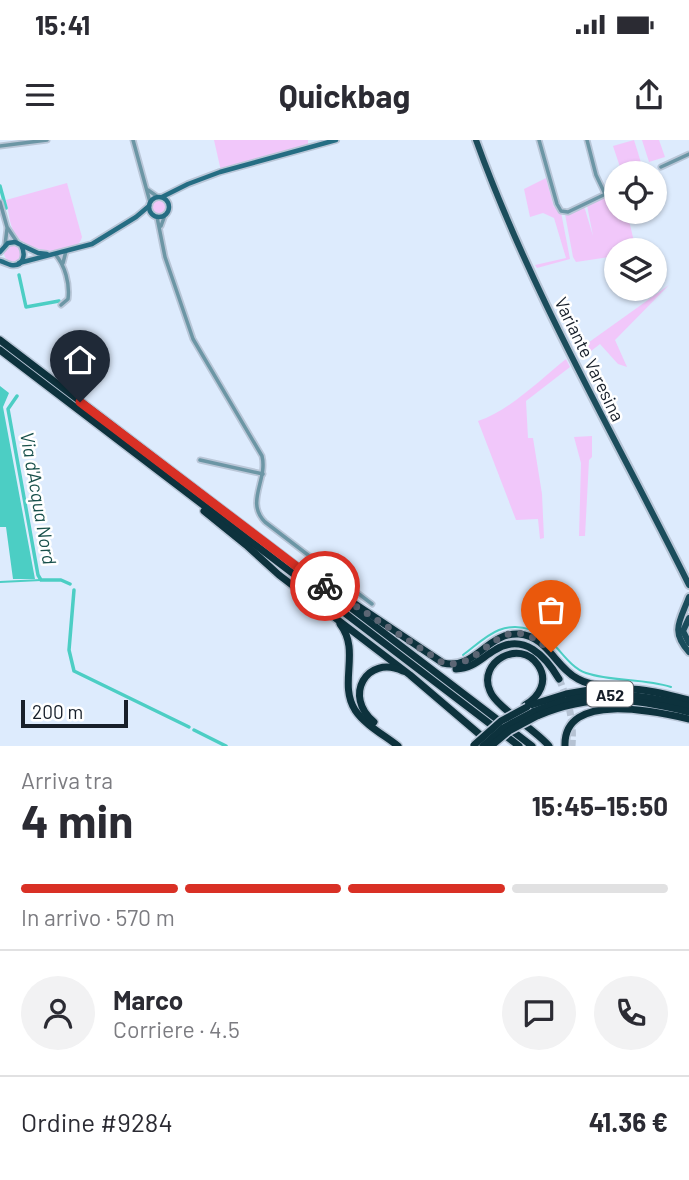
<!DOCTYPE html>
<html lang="it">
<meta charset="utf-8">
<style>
:root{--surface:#fff;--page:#f2f2f3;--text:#2b2b33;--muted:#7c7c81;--line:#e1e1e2;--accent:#d93025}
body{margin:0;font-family:Barlow,sans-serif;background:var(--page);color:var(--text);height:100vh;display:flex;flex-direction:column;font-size:26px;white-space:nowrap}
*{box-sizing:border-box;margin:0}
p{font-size:23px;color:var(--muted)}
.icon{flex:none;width:38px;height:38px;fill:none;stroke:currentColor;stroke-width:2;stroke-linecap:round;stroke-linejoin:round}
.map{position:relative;height:606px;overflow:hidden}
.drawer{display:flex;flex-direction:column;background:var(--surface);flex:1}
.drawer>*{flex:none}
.buttons{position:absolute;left:604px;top:21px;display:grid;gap:14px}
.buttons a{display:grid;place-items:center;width:63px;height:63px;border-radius:50%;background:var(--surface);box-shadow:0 2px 5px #0004;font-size:35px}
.scale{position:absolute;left:21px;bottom:18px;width:107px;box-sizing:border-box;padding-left:7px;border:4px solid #171f2a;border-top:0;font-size:19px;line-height:24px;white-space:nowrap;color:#171f2a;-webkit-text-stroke:5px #fff;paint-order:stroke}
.pin{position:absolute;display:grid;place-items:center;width:60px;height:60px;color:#fff;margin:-72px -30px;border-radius:50% 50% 50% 0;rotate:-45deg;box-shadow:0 0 7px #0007}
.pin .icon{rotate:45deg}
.courier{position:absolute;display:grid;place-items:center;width:70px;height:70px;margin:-35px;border:5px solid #d93025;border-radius:50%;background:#fff;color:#222;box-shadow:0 2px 9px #0007}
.summary em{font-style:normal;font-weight:700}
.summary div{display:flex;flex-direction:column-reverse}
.summary{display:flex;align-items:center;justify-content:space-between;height:119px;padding:0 21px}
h1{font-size:46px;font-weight:700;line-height:52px}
.bar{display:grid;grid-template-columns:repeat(4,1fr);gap:10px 7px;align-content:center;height:84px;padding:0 21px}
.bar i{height:9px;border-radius:5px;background:var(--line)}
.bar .current{background:var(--accent)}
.bar p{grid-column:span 4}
.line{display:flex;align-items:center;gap:18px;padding:0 21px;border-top:2px solid var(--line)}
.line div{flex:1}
.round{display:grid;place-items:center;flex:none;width:74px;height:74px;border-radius:37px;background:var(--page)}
.status{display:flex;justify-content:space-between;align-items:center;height:49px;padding:0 35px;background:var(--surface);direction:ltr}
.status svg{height:19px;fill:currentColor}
header{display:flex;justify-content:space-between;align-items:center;height:91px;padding:0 21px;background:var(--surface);font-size:32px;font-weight:700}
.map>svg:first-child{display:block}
.green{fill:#f1c7fa}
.water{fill:#4ccec4}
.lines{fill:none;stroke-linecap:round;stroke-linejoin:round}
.stream{stroke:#4ccec4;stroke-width:2}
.canal{stroke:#4ccec4;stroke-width:3.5}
.highway-tunnel{stroke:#b5c2d3;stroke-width:7;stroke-dasharray:7 3.5;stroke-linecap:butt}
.street-casing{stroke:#b9c6d7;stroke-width:7}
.secondary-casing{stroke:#b9c6d7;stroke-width:8}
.primary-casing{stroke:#b9c6d7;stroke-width:10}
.highway-casing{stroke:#b9c6d7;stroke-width:10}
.street{stroke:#6c96a5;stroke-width:3.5}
.secondary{stroke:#256d83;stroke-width:4.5}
.primary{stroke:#1b4d5c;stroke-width:6}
.highway{stroke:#0d323d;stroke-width:7}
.highway-bridge-casing{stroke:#b9c6d7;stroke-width:10;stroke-linecap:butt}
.highway-bridge{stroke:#0d323d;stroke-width:7}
.done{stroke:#5c6674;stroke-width:7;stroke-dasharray:0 12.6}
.route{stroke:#d93025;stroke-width:9}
.labels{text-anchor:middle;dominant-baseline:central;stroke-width:5;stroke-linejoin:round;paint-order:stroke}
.shield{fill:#fff;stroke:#5d626a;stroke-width:2}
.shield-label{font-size:16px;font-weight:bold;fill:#171f2a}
.street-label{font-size:18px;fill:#171f2a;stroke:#fff}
.water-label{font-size:19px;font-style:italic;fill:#18504b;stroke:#fff}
</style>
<div class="status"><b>15:41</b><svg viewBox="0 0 49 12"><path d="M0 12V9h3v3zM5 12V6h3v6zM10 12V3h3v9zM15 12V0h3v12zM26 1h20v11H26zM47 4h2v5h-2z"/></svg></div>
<header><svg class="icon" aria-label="menu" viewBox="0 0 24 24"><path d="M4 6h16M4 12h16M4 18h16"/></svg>Quickbag<svg class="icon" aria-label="share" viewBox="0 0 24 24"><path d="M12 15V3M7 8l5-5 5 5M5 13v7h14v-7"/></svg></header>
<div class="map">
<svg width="689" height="606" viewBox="0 0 689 606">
<rect width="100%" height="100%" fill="#ddebfd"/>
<g class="green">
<path d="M214,0h94v7l-87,24z"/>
<path d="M634,0l9,29 -21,4 -9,-27z"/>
<path d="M642,0h17l6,17 -16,5z"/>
<path d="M546,38l8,29h3l4,5 9,47 -33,9 -2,-3 31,-7 -12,-40 -11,-5 -13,4 -6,-28z"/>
<path d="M67,43l15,54c-5,22 -52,15 -64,1 -9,-10 -9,-26 -12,-38z"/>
<path d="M616,51v21h11l9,38h-20v6l-40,6 -3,-5 -8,-43 19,-8 9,30 -6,-31z"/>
<circle cx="159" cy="67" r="8"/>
<circle cx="13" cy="113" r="9"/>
<path d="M669,145l-54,55 12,27 -9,-3 -18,-20 -18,14 -4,-8z"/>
<path d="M566,219l4,8 -44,34 2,37h5l9,56 2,44 -4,1 -2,-20 -22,1 -38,-99c31,-10 63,-42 88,-62z"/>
<path d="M592,296v21l-3,3 -4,76h-6l2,-73 -7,-26z"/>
</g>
<path class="water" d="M0,246l9,7 -6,14 32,172h-22l-7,-52h-6z"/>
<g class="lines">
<g class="stream">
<path d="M0,442l41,-2"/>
<path d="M463,515c11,-8 23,-20 36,-25 21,-8 44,1 58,18 8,9 17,21 29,25 27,9 57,5 85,14"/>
</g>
<g class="canal">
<path d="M0,46l6,22"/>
<path d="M19,135l7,32 33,-6"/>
<path d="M17,256l-9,13 30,166 3,5h20l9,4"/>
<path d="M74,450l-5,60 5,21 115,56"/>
<path d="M194,590l32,16"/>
</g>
<path class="highway-tunnel" d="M559,539c10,22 15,43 13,67"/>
<g class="street-casing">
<g id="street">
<path d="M133,0l17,62"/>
<path d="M539,0l18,64 4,7 7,1 48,-23"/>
<path d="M587,0l9,35 9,19"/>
<path d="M0,6l47,-6"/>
<path d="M661,27l28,-13"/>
<path d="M148,50l10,7"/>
<path d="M0,62l7,25 10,15"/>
<path d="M157,77l8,40 28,82 69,117c6,24 -17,46 3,66l107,82"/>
<path d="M161,86l4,-11"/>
<path d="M5,105l2,-16"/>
<path d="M55,114c10,11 15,30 13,45l-7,6"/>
<path d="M63,123l3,-12"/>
<path d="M200,320l63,14"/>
</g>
</g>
<g class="secondary-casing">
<g id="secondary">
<circle cx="159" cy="67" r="10"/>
<path d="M162,57l26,-13 32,-12 116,-32"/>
<path d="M23,106l15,7 9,1"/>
<path d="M0,112l8,-9 7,-1 6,3c5,9 3,22 -10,20 -4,-1 -7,-3 -11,-4"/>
<path d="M19,123l73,-19 44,-27 13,-11"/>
</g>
</g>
<g class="primary-casing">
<g id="primary">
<path d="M476,0c56,155 140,298 213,445"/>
<path d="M689,457c-9,24 -19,34 0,55"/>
<path d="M689,478l-6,13 6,12"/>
</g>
</g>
<g class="highway-casing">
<g id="highway">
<path d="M0,200l532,406"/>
<path d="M0,210l519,396"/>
<path d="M204,371l42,34 33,30 131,100 75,64"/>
<path d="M340,454l103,69c32,8 44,-31 76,-29 28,2 37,34 59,45 19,10 43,8 64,11 16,2 31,6 47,10"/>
<path d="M340,484c21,27 -2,59 15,86 10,15 29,25 43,36"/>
<path d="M456,529c18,-1 25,-11 39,-19 29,-18 51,7 64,29"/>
<path d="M525,565c14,-8 24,-24 13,-40 -18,-27 -61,-3 -48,26 6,16 46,39 59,55"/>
<path d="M531,565l35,-11 35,-6"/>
<path d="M533,572c56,-24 98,-20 156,-6"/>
<path d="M537,576c55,-23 96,-18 152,-4"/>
<path d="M374,582c-31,-25 -8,-68 29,-51"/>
<path d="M565,606c-2,-56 93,-34 124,-27"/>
</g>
</g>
<use href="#street" class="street"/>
<use href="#secondary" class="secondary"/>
<use href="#primary" class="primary"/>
<use href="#highway" class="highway"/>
<g class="highway-bridge-casing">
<g id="highway-bridge">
<path d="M474,605l27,-24 26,-14"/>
<path d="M483,606l20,-18 30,-16"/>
<path d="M491,606l18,-15 28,-15"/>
</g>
</g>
<use href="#highway-bridge" class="highway-bridge"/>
</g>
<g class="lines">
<path class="done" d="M325,446l118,77c42,10 57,-63 108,-11"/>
<path class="route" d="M80,262l229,174 16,10"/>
</g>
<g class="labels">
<rect class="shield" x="587" y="541.5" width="46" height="25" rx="5"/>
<g class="shield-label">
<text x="610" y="554">A52</text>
</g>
<g class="street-label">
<text transform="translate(590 219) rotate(64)">Variante Varesina</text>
</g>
<g class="water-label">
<text transform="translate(39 358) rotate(80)">Via d'Acqua Nord</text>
</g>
</g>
</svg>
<div class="buttons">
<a><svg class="icon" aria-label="locate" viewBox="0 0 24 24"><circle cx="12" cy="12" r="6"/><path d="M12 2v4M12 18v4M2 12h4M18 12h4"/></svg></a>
<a><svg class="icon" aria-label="layers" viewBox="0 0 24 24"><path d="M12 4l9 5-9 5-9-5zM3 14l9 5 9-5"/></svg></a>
</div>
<div class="scale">200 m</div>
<div class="pin" style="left:551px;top:512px;background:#ea580c"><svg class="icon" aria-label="bag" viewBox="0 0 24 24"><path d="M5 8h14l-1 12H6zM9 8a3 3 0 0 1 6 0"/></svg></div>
<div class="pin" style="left:80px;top:262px;background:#1f2937"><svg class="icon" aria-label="home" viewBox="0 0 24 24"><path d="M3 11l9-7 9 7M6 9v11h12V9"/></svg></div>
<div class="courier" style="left:325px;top:446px"><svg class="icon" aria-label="bike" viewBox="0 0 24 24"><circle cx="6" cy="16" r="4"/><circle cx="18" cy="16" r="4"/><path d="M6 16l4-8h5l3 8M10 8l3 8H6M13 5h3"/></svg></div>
</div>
<section class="drawer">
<div class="summary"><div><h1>4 min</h1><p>Arriva tra</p></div><em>15:45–15:50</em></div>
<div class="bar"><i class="current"></i><i class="current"></i><i class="current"></i><i></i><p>In arrivo · 570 m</p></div>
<div class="line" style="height:126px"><a class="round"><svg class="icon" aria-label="person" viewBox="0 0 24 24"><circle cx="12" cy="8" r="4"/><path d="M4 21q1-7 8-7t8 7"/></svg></a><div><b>Marco</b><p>Corriere · 4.5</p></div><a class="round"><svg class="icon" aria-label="chat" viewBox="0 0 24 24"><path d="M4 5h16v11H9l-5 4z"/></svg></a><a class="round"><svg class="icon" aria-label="phone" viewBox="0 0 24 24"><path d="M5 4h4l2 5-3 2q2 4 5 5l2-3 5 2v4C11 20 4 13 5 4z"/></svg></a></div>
<div class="line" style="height:91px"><div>Ordine #9284</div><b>41.36 €</b></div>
</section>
